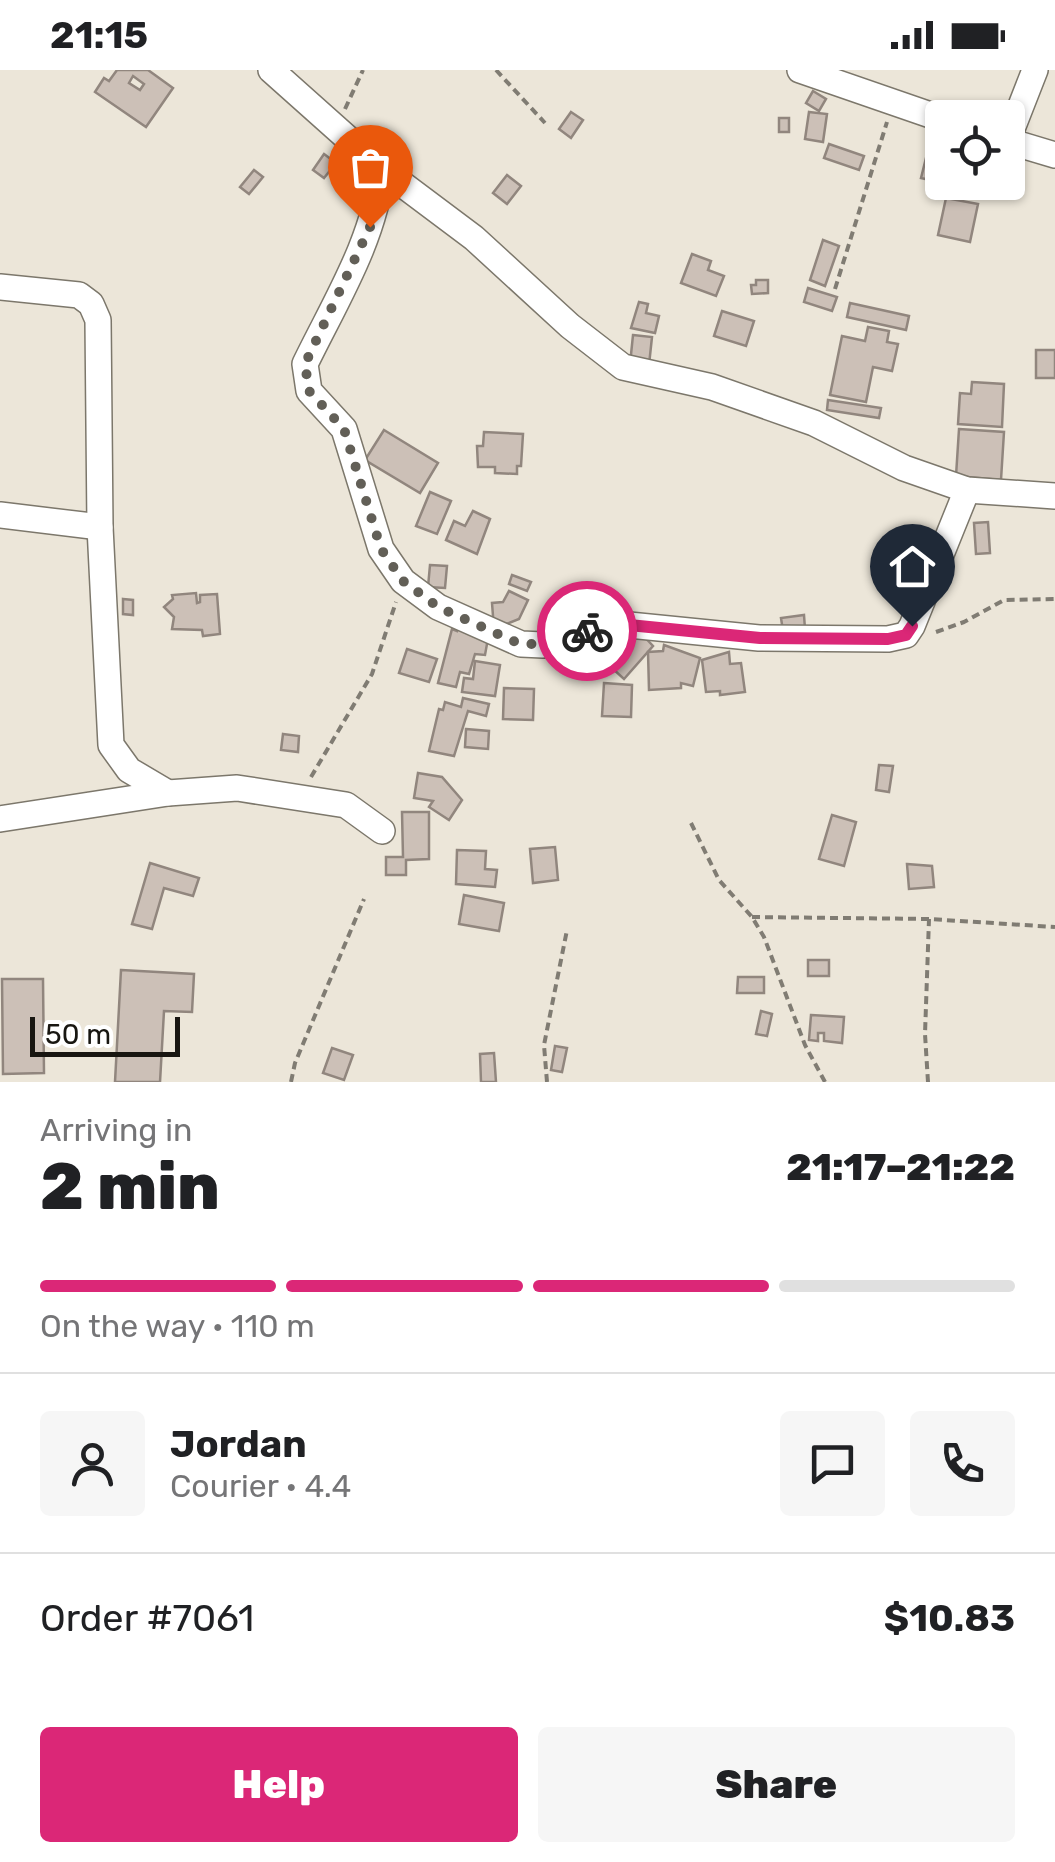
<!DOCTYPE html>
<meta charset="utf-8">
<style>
:root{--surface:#fff;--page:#f6f6f6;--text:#202124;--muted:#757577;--line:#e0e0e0;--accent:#db2777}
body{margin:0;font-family:Rubik,sans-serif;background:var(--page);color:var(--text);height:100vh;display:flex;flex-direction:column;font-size:38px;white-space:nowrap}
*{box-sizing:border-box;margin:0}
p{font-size:32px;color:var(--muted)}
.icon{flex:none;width:55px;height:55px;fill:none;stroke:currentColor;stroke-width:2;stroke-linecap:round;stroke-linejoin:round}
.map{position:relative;height:1012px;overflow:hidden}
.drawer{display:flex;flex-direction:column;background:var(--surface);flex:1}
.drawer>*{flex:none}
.tools{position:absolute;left:925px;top:30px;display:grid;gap:20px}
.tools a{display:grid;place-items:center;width:100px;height:100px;border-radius:10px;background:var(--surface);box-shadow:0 2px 8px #0004;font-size:50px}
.scale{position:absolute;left:30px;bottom:25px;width:150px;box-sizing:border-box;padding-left:10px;border:5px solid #181611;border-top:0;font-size:28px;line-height:35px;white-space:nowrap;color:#181611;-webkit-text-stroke:8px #fff;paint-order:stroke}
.pin{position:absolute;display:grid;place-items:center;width:85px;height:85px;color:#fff;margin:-102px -42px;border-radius:50% 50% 50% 0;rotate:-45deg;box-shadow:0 0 10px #0007}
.pin .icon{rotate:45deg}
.courier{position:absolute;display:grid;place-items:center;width:100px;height:100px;margin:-50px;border:8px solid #db2777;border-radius:50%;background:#fff;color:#222;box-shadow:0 2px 12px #0007}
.head em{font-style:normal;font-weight:800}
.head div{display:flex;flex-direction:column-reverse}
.head{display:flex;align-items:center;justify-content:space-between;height:170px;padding:0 40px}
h1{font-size:65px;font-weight:800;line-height:75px}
.bar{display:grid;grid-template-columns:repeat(4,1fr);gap:15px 10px;align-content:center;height:120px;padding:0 40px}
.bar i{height:12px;border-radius:8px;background:var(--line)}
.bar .active{background:var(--accent)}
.bar p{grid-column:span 4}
.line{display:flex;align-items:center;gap:25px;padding:0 40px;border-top:2px solid var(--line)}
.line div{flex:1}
.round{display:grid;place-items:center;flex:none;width:105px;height:105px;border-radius:10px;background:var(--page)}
.button{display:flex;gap:20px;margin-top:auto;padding:20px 40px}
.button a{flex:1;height:115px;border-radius:10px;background:var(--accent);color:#fff;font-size:40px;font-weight:800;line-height:115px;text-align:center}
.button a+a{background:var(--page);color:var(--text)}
.status{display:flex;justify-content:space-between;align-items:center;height:70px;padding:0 50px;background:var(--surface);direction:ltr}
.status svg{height:28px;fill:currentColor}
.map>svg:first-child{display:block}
.building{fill:#ccc0b7;stroke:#91867e;stroke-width:2.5;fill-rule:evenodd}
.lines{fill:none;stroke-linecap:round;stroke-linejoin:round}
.minor-casing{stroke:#7c776b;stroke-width:28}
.path{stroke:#807c73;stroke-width:4;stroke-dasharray:8 5;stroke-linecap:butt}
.minor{stroke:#fff;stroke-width:25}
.done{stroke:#625f57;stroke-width:10;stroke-dasharray:0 18}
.route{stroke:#db2777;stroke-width:12}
</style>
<div class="status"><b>21:15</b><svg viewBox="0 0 49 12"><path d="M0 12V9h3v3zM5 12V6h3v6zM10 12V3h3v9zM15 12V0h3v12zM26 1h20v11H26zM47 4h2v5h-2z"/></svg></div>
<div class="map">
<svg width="1055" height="1012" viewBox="0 0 1055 1012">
<rect width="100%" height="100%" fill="#ece6d9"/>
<g class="building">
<path d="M117,0h31l25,18 -27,39 -51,-35 9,-14 5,3zM133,6l11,8 -4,6 -11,-7z"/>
<path d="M813,21l13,8 -7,12 -13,-8z"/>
<path d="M571,42l12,8 -12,18 -12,-9z"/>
<path d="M809,42l18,2 -4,28 -18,-3z"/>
<rect x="779" y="48" width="10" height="14"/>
<path d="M829,74l35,12 -5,14 -35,-12z"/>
<path d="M928,80l14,3v29h16l-1,4 -36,-8z"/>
<path d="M324,84l12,9 -12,15 -11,-8z"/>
<path d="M254,100l9,7 -14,17 -9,-7z"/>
<path d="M507,105l14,11 -14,18 -14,-11z"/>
<path d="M946,128l32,6 -8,38 -32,-7z"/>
<path d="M823,170l16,6 -14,40 -15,-6z"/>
<path d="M692,184l19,7 -3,9 16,6 -8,20 -35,-13z"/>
<path d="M756,210h12v13l-16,1 -1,-9h5z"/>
<path d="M808,218l29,9 -5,14 -28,-9z"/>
<path d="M639,232l9,2 -2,9 13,3 -4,17 -24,-5z"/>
<path d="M850,233l59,13 -3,14 -59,-13z"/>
<path d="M722,241l32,10 -8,25 -32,-10z"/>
<path d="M868,257l21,4 -2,11 11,2 -6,27 -19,-4 -7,35 -36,-7 12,-59 23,5z"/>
<path d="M633,265l19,2 -3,28 -19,-1z"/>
<rect x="1036" y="280" width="19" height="28"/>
<path d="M972,312l32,2 -2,43 -44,-3 2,-31 11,1z"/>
<path d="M828,330l53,8 -2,10 -52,-8z"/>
<path d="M959,359l45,3 -3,48 -45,-4z"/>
<path d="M384,360l54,33 -18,30 -55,-33z"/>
<path d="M484,362l39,2 -2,32h-4v8l-22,-1v-6h-17l-1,-21h6z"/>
<path d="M430,422l21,9 -14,33 -21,-8z"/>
<path d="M473,441l17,8 -13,35 -31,-14 8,-19 11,5z"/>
<path d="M988,452l2,31 -14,1 -2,-31z"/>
<path d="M430,495l17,1 -2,22 -17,-1z"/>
<path d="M512,505l19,7 -4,9 -18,-7z"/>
<path d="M509,521l19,9 -9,19 -25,10 -2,-26 11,-1z"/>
<path d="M196,523l1,10 3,-1v-7l17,-1 3,40 -17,2 -1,-6 -30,-1 2,-12 -10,-10 9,-8 -1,-4z"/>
<path d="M123,529l10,1v15l-10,-1z"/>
<path d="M804,545l1,14 -22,2 -2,-13z"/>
<path d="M458,557l31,6 -4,22 -10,-1 -6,20 -9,-2 -4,15 -18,-4 14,-54 5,2z"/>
<path d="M639,561l14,15 -29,33 -22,-20 21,-23 6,5z"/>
<path d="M664,575l36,13 -7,28 -12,-3v5l-32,2 -1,-38 15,-1z"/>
<path d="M407,579l30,10 -8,23 -30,-9z"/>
<path d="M729,582l1,12 11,-1 4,29 -25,3v-4l-14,1 -4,-32z"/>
<path d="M475,591l25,4 -5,31 -33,-4 2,-14 9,1z"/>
<path d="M604,613l28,2 -1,32 -29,-1z"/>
<path d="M504,618l30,1 -1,31 -30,-1z"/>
<path d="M463,628l26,6 -3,12 -18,-5 -14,45 -25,-5 10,-42 4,1 2,-8 16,5z"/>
<path d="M466,659l23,2 -1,18 -23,-2z"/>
<path d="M283,664l16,2 -1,16 -17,-2z"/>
<path d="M879,695l14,1 -4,26 -13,-2z"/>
<path d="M418,703l24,4 20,23 -13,20 -20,-13 4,-6 -19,-3z"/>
<path d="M402,742h27v47l-23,1v15h-20v-18h17z"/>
<path d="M832,745l24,7 -12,44 -25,-7z"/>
<path d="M555,777l3,33 -25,3 -3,-34z"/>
<path d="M457,780l29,1 -1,18 12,1 -2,17 -39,-3z"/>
<path d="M150,793l49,15 -6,18 -29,-8 -12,41 -20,-5z"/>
<path d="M907,794l25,2 2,21 -25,2z"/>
<path d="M464,825l40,8 -5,28 -40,-7z"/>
<rect x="808" y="890" width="21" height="16"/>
<path d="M121,900l73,4 -2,38 -28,-1 -4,71h-45z"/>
<path d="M738,907h26v16h-27z"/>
<path d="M2,909h41l1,94 -41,1z"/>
<path d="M761,941l11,3 -5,22 -11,-2z"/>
<path d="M811,945l33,2 -2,26 -18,-2v-8h-6v8l-9,-1z"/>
<path d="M555,976l12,2 -5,24 -11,-2z"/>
<path d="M332,978l21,7 -9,25 -21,-7z"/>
<path d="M494,983l2,29h-15l-1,-28z"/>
</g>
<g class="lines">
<g class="minor-casing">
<g id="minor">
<path d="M271,0l111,99 92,69 96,88 53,41 89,20 102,36 90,45 63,22 88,6"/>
<path d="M800,0l142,49"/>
<path d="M1008,69l27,-69"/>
<path d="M1008,71l47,14"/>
<path d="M382,99c-7,70 -47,133 -77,195l4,27 35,38 37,120 22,32 35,26 83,37 22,1 76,-21 140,14 129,1 18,-4 6,-9 55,-136"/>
<path d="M0,217l79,8 12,9 7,16 2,207 11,218 18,25 39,23"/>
<path d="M0,445l100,12"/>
<path d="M0,749l168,-26 69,-5 109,17 36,26"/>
</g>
</g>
<g class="path">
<path d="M496,0l49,53"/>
<path d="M345,39l18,-39"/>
<path d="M835,219l52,-167"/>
<path d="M936,562l28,-10 40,-22 51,-1"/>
<path d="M311,707l61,-103 24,-72"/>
<path d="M691,753l28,57 33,37 12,20 41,108 20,37"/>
<path d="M752,847l177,2 126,8"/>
<path d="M291,1012l4,-19 69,-164"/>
<path d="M547,1012l-3,-37 23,-115"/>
<path d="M928,1012l-3,-48 4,-115"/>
</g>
<use href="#minor" class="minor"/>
</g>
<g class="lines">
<path class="done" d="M370,157l-65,137 4,27 35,38 37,120 22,32 35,26 82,37h23l44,-13"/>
<path class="route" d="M587,561l32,-7 141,14 128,1 18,-4 6,-9"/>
</g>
</svg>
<div class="tools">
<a><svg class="icon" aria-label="locate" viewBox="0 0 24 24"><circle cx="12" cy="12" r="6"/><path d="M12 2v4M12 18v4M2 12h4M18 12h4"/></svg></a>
</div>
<div class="scale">50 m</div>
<div class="pin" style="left:370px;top:157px;background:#ea580c"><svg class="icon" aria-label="bag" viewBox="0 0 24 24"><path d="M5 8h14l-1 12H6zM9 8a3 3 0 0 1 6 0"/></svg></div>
<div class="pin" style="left:912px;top:556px;background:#1f2937"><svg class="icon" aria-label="home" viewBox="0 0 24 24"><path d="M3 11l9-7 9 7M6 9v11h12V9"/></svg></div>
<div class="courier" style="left:587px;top:561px"><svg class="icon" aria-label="bike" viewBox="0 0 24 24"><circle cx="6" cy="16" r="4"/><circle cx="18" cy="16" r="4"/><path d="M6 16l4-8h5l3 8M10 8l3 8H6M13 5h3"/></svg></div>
</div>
<section class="drawer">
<div class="head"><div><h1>2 min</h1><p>Arriving in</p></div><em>21:17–21:22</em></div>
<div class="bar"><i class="active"></i><i class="active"></i><i class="active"></i><i></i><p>On the way · 110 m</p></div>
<div class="line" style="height:180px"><a class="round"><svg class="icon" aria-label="person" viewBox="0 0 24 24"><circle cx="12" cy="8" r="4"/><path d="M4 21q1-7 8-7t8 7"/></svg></a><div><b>Jordan</b><p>Courier · 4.4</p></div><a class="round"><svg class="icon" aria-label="chat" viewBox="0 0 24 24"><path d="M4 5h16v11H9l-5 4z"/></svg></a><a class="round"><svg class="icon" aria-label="phone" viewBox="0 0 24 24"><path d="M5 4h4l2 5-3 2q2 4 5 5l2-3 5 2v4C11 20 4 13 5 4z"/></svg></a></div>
<div class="line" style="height:130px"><div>Order #7061</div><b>$10.83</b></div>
<div class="button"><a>Help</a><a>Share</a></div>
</section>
